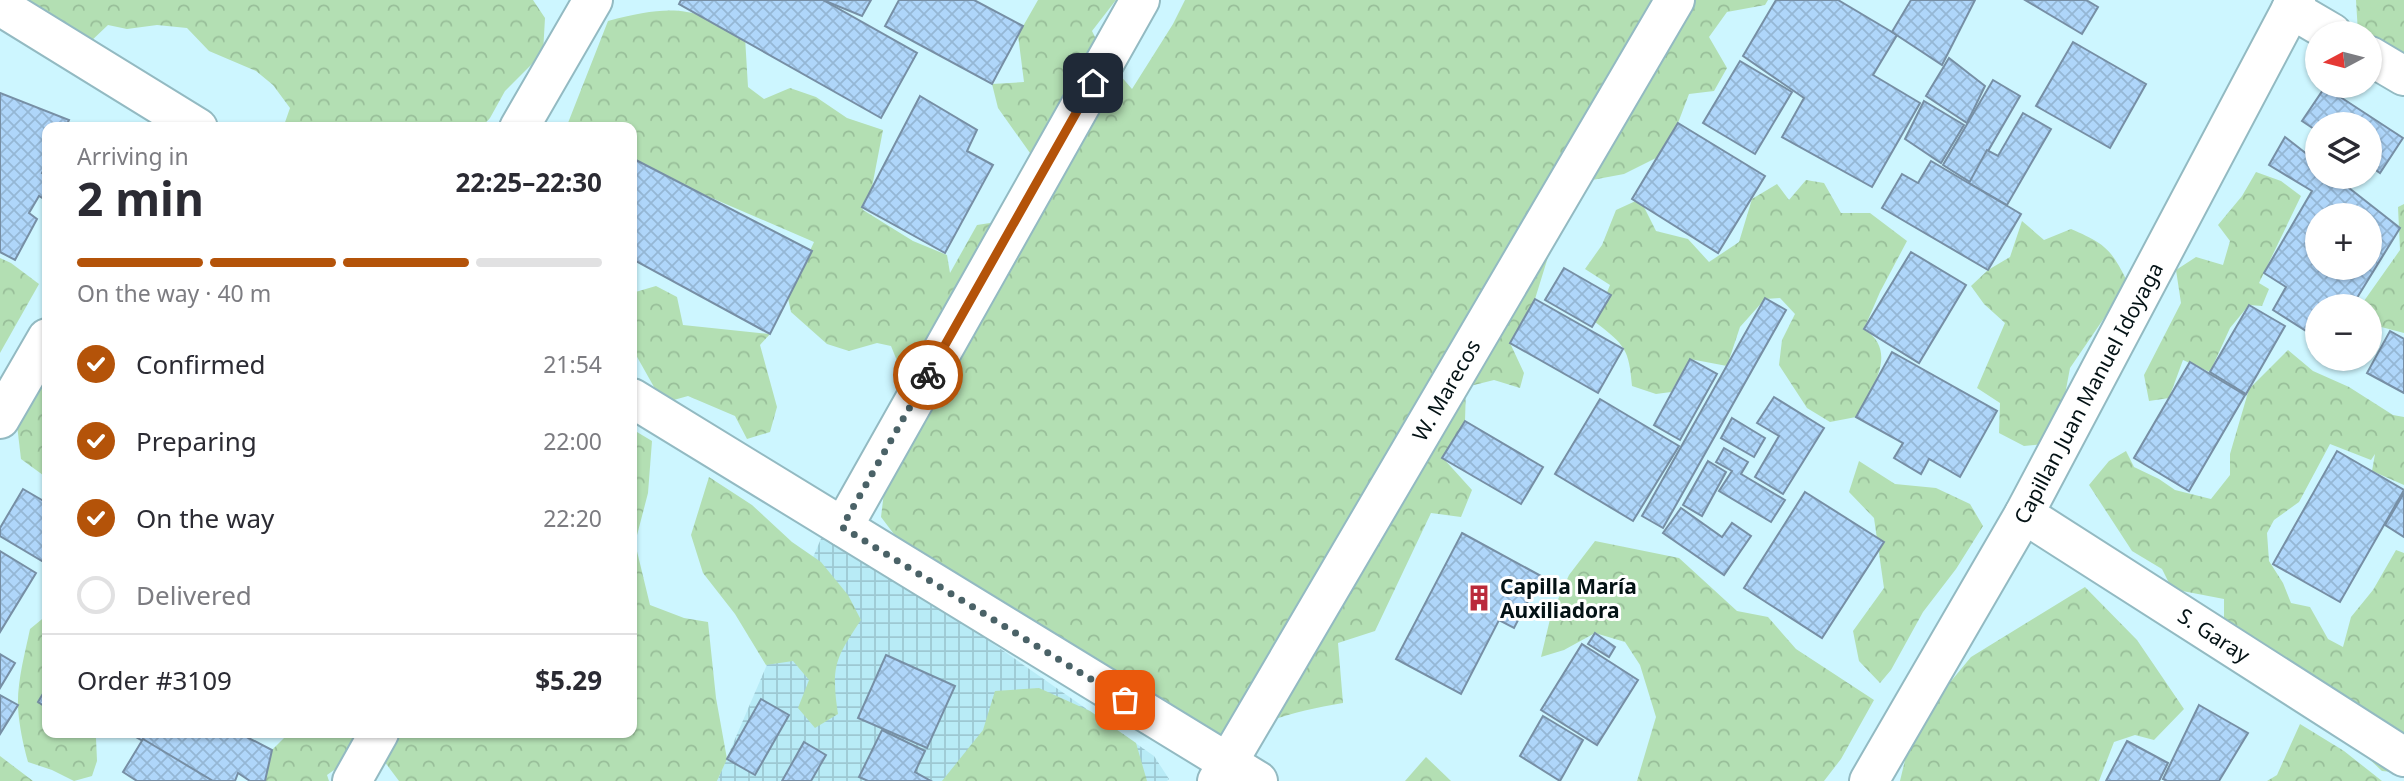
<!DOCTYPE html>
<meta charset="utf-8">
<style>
:root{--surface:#fff;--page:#f7f7f7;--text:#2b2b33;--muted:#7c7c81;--line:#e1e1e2;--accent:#b45309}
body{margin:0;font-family:"Noto Sans",sans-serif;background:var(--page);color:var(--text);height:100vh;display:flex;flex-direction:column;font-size:26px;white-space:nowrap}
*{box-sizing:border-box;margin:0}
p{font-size:23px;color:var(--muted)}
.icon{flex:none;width:38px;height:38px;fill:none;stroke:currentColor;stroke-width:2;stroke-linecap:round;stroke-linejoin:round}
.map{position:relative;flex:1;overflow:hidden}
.sheet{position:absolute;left:42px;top:122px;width:595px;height:616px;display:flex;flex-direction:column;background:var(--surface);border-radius:14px;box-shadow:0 2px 5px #0004}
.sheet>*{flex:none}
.needle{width:46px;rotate:263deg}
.controls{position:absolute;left:2305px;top:21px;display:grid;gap:14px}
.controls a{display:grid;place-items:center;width:77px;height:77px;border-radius:50%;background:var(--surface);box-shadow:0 2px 5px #0004;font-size:35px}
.pin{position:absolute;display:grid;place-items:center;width:60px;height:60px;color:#fff;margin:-30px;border-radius:14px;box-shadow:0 4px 10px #0006}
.courier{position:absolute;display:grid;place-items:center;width:70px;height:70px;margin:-35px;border:5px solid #b45309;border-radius:50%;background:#fff;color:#222;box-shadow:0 2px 9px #0007}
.summary em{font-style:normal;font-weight:700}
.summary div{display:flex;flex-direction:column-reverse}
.summary{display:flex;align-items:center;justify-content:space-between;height:119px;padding:0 35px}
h1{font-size:46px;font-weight:700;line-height:52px}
.bar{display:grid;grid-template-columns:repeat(4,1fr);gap:10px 7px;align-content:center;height:84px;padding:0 35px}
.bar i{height:9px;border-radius:5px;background:var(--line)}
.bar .on{background:var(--accent)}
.bar p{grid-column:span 4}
.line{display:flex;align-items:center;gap:18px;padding:0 35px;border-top:2px solid var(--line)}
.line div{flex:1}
ol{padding:0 35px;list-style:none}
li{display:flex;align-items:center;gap:21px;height:77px}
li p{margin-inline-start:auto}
li .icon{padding:7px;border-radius:50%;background:var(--accent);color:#fff;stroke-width:4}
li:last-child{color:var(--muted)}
li i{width:38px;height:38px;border:4px solid var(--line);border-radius:50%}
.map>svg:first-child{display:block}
.industrial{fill:url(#industrial-grid)}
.forest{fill:url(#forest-crowns)}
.building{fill:url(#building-cross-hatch);stroke:#778fa5;stroke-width:2;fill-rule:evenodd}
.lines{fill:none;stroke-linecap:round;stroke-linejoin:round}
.street-casing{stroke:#93bac2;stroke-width:42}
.street{stroke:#fff;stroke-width:38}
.done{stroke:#4a6267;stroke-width:7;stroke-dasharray:0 12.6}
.route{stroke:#b45309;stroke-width:9}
.labels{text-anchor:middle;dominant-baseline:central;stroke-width:6;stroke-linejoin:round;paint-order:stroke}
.street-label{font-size:21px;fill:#041215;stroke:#fff}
.poi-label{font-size:21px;font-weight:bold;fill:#041215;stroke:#fff;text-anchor:start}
</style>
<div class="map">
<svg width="2404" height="781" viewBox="0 0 2404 781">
<defs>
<pattern id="industrial-grid" width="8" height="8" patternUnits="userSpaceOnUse" patternTransform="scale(1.75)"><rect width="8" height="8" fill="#b8ebf6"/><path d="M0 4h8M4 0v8" fill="none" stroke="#9dc8d2"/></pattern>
<pattern id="forest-crowns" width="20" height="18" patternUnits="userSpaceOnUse" patternTransform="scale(1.75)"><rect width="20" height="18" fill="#b3dfb3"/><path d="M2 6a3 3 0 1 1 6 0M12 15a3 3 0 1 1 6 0" fill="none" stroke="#98be99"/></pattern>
<pattern id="building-cross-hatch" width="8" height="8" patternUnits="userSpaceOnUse" patternTransform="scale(1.75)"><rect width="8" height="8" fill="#afd6fa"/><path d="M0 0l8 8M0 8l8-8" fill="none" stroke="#95b7d5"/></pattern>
</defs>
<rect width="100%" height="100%" fill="#cdf6ff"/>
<path class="industrial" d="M826,527l328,229 15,23 -2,2h-450z"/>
<g class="forest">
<path d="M27,0h506l12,18 -2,35 -38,38 -15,27 -9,10h-198l7,-20 -17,-23 -17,-14 -47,-20 -22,-23 -30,-3 -30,4 -19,-4 -20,19 -57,-35z"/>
<path d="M1038,0h78l-24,31 14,28 26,30 41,-65 12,-24h583l-3,5 -38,7 -18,25 18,31 -13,23 -25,3 -11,29 -20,34 -34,17 -32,6 -30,13 -27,46 13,18 -13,42 -25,44 14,30 -4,15 -26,-8 -28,7 -1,34 -22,37 29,32 -11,27 -30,-4 -56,118 -37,12 5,60c-46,8 -83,17 -122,42l-167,-100 -36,-34 -112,-61 -25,-33 9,-74 37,-40 -23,-25 -13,-32 -14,-3 -28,8 -22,-7 -36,-32 -3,-14 26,-56 -116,-50 -66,-34v-30h-66l42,-107c60,-15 83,-17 137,16l3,50 16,12 26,-11 26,9 31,21 36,12 -11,57 -10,19 1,4 50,31 34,14 3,18 27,-48 39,-6 22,-39 -8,-27 -32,-45 -6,-24 32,-2 -6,-47z"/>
<path d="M2356,0h48v59l-34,-18v-8h-12z"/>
<path d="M2256,172l25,9 20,15 -42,87 10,6 -7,17 -13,-1 -19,23 -20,44 -27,-12 -14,38 -20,3 -5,-26 37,-72 -5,-33 20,-13 27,8 7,-24 -12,-16 24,-29z"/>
<path d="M1806,180l18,3 17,30h29l37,28 -27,51 -16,37c36,23 7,60 -8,88l-26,5 -23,-14 -28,-43 3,-25 13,-26 -15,-16 -15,1 -25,28 -13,39 -37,-7 -19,33 -15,2 -24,-8c-3,-37 -7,-41 -37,-64l15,-37 -25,-16 17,-24 14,-35 24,-11 16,32 32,8 21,23 30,-20 13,-43 25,-15 12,16z"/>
<path d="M2404,204v129l-34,-9v-18h-6v-5l36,-51 -2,-43z"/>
<path d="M2022,221l22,19 27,-11c35,15 40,20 57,54l-58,85 -9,48 -8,27 -29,3 -25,-13 1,-30 -23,-15 28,-65 -21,-19 -13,-18 17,-16 22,-13z"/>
<path d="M0,258l11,5 28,21 -39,69z"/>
<path d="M656,286l21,11 6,28 87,9 -10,11 17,62 -7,25 -23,7 -12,-23 -47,-20 -25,7 -27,-48 -4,2v-64z"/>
<path d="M2288,350l25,21 36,16 44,28 11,2v68l-32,-14 3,-17 -4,6 -41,-16 -31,58 -25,18 -7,13 2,28 14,22 8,20 19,4 18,32 15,8 8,-30 22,-27 23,-40 8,3v220l-22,-2 -63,-59 -33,-7 -1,-17 -61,-61v-28l-52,-10 -10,-20 -30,-18 -43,-66 20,-24 17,-10 8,16 25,12 16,11 36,9 19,-24v-21l19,-65z"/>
<path d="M47,351v127l-26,-19 -6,-51z"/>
<path d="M632,429l20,12 -4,52 -13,50 15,62 34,13 24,4 8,76 11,61 -10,22h-318l-27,-36 3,-12h257z"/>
<path d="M1859,461l36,23 41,4 34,16 13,22 -27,43 -33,43 -32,58 -11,13 -21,-22 -6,-30 31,-43 -10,-70 -25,-26z"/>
<path d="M709,477l43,28 40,37 29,20 27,33 13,25c-26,39 -30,46 -23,94l-23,14 -17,-20 11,-28 -16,-19 -27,4 -31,-51 -32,-41 -12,-38z"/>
<path d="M1595,541l84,17 58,53 31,6 28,32 78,51 -33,59 -17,22h-187l19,-64 -16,-52 -15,-23 -30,-9 -31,17 -23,7 10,-42 18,-40z"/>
<path d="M2085,587l52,53 47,69 -30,31 -19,-5 -21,7 -15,39h-199l13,-54 58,-70z"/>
<path d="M47,615v72l-9,15 9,6v25h40l9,5 1,23 -5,15 -18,5 -22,-11 -24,-8c-5,-18 -9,-37 -10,-55 -1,-25 7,-54 12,-78z"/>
<path d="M1039,688l51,23 46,32 11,38h-205l41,-51 12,-39z"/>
<path d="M2300,724l44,27 38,30h-115l10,-6z"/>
<path d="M289,733h64l-2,25 -24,17 2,6h-64l7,-31z"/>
<path d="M0,756l33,25h-33z"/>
<path d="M1426,757l25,24h-46z"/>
</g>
<g class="building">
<path d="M681,0h142l94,53 -36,65 -202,-114z"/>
<path d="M823,0h48l-9,16z"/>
<path d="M899,0h75l49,26 -31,58 -107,-58z"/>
<path d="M1776,0h62l59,35 -24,40 47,28 -48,84 -90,-50 22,-39 -61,-42z"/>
<path d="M1911,0h64l-33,65 -50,-33z"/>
<path d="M2025,0h61l12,7 -16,27z"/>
<path d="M2073,42l73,42 -36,64 -74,-42z"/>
<path d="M1949,58l36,28 -18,37 -41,-27z"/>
<path d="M1740,61l52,31 -37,62 -52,-31z"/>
<path d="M1993,80l27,16 -50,86 -27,-17z"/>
<path d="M2325,87l78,51 -23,35 -10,-7v-42h-53v7l-15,-10z"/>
<path d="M0,93l69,27 -4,8h-18v35l-5,10 5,3v25l-8,-5 -10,17 8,6 -22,41 -15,-8z"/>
<path d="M920,96l57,34 -10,21 26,14 -48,88 -83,-46z"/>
<path d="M1924,101l40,24 -23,38 -36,-24z"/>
<path d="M2023,113l28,16 -44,76 -38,-22 18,-33 11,6z"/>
<path d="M1678,123l87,53 -47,77 -86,-54z"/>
<path d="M2285,137l32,25v15h18l65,51 -48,78h-35v32l-44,-28 13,-23 -22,-14 48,-82 -43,-26zM2317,215h53v53h-53z"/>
<path d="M632,158l180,93 -42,83 -138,-75z"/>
<path d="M1931,161l90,53 -33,56 -106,-62 20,-34 16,9z"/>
<path d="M1911,252l55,33 -47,78 -55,-34z"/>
<path d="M1564,268l47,27 -19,32 -47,-27z"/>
<path d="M1765,298l21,12 -123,218 -21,-12z"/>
<path d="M1535,299l88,50 -25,44 -88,-50z"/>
<path d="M2249,305l36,21 -39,68 -36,-22z"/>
<path d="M2390,331l14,8v54l-37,-20z"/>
<path d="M1892,352l105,59 -37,66 -31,-18 -8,15 -27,-16 9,-15 -47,-26z"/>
<path d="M1690,359l27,15 -37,66 -26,-15z"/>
<path d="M2190,362l55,33 -56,96 -55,-33z"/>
<path d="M1774,397l50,31 -41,66 -28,-17 24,-41 -22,-13z"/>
<path d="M1600,399l79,47 -46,75 -78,-47z"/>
<path d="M1732,418l33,20 -11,19 -33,-19z"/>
<path d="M1465,421l78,46 -22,37 -79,-46z"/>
<path d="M1724,448l24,14 -7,12 44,26 -14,22 -52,-31 13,-20 -16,-9z"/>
<path d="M2337,451l67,39 -64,112 -67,-38z"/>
<path d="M1708,461l18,11 -24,44 -19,-11z"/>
<path d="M23,489l24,14v61l-47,-28v-8z"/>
<path d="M1805,492l79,50 -62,96 -78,-50z"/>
<path d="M2404,493v44l-19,-12z"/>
<path d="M1681,508l41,29 10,-14 19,13 -27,39 -61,-42z"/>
<path d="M1462,533l79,43 -27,52 -15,-8 -38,74 -65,-35z"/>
<path d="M0,551l36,22 -36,59z"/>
<path d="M1595,633l20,14 -6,10 -21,-13z"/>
<path d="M1582,644l56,36 -41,65 -56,-35z"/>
<path d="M0,654l15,9 -15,25z"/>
<path d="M886,655l69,31 -28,62 -69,-30z"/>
<path d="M47,687v21l-9,-6z"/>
<path d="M0,695l18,10 -18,29z"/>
<path d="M761,699l28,16 -34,60 -28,-16z"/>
<path d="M2199,705l49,28 -29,48h-52l-4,-2z"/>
<path d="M1543,716l40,24 -23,41 -40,-25z"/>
<path d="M882,730l43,21 -10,21 16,9h-63l-9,-4z"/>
<path d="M129,733h110l33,17 -7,31h-15l-12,-8 -3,8h-23z"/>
<path d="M143,739l70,42h-76l-14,-9z"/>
<path d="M2127,741l41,22 -9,18h-53z"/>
<path d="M804,742l22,13 -15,26h-29z"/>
</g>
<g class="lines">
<g class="street-casing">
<g id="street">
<path d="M0,6l198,122"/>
<path d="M2291,9l41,24"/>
<path d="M2370,56l34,20"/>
<path d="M519,128l74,-128"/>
<path d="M632,398l626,383"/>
<path d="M0,419l47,-81"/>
<path d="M2024,514l380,243"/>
<path d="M843,527l297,-527"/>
<path d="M352,781l27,-48"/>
<path d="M1217,781l458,-781"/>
<path d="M1869,781l155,-267 272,-514"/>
</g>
</g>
<use href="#street" class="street"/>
</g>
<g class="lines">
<path class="done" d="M928,375l-86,152 283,173"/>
<path class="route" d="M928,375l165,-292"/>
</g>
<defs>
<g id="building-bare" transform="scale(2.1)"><path d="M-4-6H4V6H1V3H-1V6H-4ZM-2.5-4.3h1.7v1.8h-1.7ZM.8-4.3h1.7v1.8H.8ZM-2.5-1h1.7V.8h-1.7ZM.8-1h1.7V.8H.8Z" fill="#ba293a" stroke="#fff" stroke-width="2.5" paint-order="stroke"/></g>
</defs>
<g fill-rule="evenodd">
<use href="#building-bare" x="1479" y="598"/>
</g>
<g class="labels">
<g class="street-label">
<text transform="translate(1446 390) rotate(-60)">W. Marecos</text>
<text transform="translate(2088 393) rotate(-62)">Capillan Juan Manuel Idoyaga</text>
<text transform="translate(2214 635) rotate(33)">S. Garay</text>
</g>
<g class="poi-label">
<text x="1500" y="586">Capilla María<tspan x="1500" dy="24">Auxiliadora</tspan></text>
</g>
</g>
</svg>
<div class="controls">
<a><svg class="needle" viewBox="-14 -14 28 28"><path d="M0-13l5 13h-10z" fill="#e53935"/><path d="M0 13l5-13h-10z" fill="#7c7c81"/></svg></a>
<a><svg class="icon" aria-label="layers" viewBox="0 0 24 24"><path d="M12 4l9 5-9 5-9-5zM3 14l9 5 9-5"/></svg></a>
<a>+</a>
<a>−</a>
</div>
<div class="pin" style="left:1125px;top:700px;background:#ea580c"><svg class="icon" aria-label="bag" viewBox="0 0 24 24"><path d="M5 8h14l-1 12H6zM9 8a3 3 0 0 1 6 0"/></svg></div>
<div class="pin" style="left:1093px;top:83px;background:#1f2937"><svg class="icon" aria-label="home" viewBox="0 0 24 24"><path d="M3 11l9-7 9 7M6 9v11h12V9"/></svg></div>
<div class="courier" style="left:928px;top:375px"><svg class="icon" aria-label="bike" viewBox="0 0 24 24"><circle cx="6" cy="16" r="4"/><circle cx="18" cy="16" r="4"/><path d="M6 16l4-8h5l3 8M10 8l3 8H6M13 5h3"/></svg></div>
<section class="sheet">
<div class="summary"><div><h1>2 min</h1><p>Arriving in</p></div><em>22:25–22:30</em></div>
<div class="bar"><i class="on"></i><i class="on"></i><i class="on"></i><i></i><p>On the way · 40 m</p></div>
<ol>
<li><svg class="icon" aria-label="check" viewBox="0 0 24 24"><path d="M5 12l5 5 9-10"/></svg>Confirmed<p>21:54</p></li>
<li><svg class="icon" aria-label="check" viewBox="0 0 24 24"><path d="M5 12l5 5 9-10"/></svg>Preparing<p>22:00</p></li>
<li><svg class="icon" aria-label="check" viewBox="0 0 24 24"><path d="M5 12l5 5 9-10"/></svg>On the way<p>22:20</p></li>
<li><i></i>Delivered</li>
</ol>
<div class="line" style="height:91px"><div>Order #3109</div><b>$5.29</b></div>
</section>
</div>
